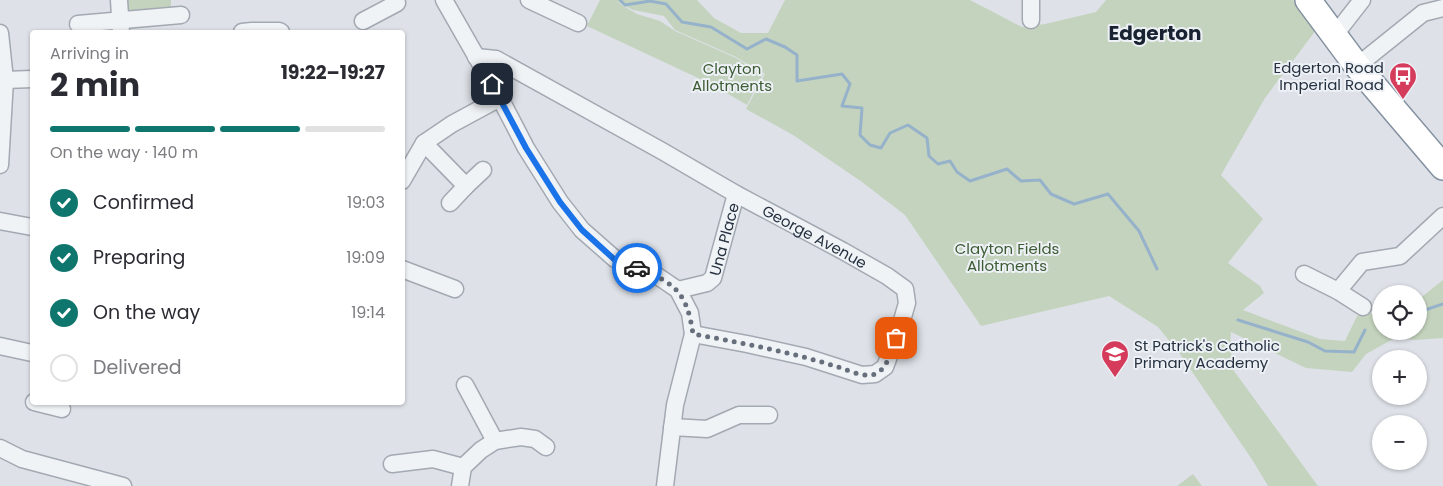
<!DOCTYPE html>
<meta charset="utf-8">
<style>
:root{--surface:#fff;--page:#f7f7f7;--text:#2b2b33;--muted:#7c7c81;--line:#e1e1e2;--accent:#0f766e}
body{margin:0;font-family:Poppins,sans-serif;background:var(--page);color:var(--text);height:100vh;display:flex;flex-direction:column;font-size:19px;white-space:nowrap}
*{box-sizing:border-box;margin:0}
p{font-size:16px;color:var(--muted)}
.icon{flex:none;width:28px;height:28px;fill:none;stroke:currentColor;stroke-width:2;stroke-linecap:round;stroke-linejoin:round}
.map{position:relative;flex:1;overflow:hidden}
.side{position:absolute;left:30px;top:30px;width:375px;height:375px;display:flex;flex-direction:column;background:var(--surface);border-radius:5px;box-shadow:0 1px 4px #0004}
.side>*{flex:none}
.fabs{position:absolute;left:1372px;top:285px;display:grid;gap:10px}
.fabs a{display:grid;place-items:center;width:55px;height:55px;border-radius:50%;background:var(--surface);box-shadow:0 1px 4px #0004;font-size:25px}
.pin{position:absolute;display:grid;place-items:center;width:42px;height:42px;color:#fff;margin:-21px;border-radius:10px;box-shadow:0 2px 8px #0006}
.courier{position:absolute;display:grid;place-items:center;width:50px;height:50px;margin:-25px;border:4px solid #1a73e8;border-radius:50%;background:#fff;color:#222;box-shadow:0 1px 6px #0007}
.summary em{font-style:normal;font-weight:700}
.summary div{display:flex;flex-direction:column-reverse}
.summary{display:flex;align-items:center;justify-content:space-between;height:85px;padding:0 20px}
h1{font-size:32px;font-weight:700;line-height:38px}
.bar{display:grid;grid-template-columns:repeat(4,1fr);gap:8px 5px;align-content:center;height:60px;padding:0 20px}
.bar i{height:6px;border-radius:4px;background:var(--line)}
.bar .active{background:var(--accent)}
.bar p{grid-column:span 4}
ol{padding:0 20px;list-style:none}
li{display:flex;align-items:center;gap:15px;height:55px}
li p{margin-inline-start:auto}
li .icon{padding:5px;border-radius:50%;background:var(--accent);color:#fff;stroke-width:4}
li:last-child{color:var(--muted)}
li i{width:28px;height:28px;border:2px solid var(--line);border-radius:50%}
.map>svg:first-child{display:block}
.green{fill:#c4d3be}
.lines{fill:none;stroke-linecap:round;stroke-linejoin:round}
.stream{stroke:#96b2cb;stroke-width:3}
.minor-casing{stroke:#a3a9b2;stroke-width:19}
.highway-casing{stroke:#8490a0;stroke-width:28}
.minor{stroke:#f0f3f6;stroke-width:16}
.highway{stroke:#fff;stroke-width:25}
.done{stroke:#666f7b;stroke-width:5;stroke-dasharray:0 9}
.route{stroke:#1a73e8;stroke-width:6}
.labels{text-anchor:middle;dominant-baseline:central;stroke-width:4;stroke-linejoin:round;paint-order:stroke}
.poi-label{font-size:15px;fill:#263140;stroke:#edf1f6;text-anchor:end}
.park-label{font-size:15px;fill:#3d5c33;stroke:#edf1f6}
.street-label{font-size:15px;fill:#263140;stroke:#edf1f6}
.district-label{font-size:20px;font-weight:bold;fill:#182230;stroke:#edf1f6}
</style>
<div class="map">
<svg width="1443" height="486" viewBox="0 0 1443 486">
<rect width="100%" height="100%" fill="#dee2e8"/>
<g class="green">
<path d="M128,0h43v11l-42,3 -4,-4v-7h3z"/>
<path d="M600,0h97l17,18 27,15h27l17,-33h185l52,27 23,-3 51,-12 10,-12h187l23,30 -51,68 -44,77 42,44 -35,44 32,23 4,7 -21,17 77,29 25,2 12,-25 13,-3 11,6v12h38v-32l24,-19v58l-27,2 -21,-2 -29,16 -14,18 -46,-4 -75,-36 -1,15 4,24 84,115h-50l-15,-25 -73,-107 -22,-27 -49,-31 -128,30 -76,-111 -43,-33 -69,-47 -47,-26 19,-35 -29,-17 -61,-27 -11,-14 -31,-6 -18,-9 22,13 23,7 15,10 61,27 27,16 -16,31 -34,-20 -126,-59z"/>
<path d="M1193,474l9,12h-25z"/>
</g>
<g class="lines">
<g class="stream">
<path d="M620,0l5,5 25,-4 16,3 16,18 29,5 36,22 19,-10 19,8 12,8v26l45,-7 8,10 -8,22 20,2 -2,27 10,10 11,3 9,-15 18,-8 19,13 2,18 9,8 12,-3 7,11 13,9 37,-12 14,12 19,-1 11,14 23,10 34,-10 31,37 18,38"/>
<path d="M1419,312l24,-8"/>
<path d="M1238,320l70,22 17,9 29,1 11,-22"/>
</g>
<g class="minor-casing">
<g id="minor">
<path d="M119,0l2,32"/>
<path d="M444,0l56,98 26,50 34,54 22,28 33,29 41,16 22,15 12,23 3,21 -18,71 -10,81"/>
<path d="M529,0l49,23"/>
<path d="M1031,20v-20"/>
<path d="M363,21l34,-18"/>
<path d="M78,24l103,-9"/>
<path d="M242,32l10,-1h27l2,1"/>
<path d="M0,33l5,47 -5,85"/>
<path d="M1334,36l28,-36"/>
<path id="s1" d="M476,57l20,2 166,92 74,43 107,57 44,25 18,13 2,14 -6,21 -16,43 -10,7 -13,1 -56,-18 -59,-13 -54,-10"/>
<path d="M1357,66l66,-53 20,-5"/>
<path d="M5,80l27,-1"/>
<path d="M424,143l42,43 -16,17"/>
<path d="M402,181l22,-38 28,-19 48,-26"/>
<path d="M466,186l17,-16"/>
<path d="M0,221l32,6"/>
<path d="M402,269l53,20"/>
<path d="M1304,274l34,17 25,16"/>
<path id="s2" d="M678,290l29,-7 6,-5 23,-84"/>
<path d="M1338,291l24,-29 38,-6 43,-40"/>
<path d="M0,346l32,7"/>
<path d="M465,385l30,56"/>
<path d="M34,402l28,7"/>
<path d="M672,427l35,2 32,-14h30"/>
<path d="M0,448l22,11 101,27"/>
<path d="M392,464l41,-5 30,8"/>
<path d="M460,486l3,-19 18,-17 14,-9 26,-4 14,2 11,8"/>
</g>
</g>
<g class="highway-casing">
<path id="highway" d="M1308,0l49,66 86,101"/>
</g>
<use href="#minor" class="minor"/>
<use href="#highway" class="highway"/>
</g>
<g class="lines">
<path class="done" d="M637,268c39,15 50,25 56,66 49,9 98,18 145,33 12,4 26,11 37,7 13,-5 16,-24 21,-36"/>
<path class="route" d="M492,84l34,64 34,54 22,28 33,30 22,8"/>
</g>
<defs>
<g id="bus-pin" transform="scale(1.4375)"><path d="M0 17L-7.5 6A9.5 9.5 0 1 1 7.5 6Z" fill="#d53b5a" stroke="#edf1f6"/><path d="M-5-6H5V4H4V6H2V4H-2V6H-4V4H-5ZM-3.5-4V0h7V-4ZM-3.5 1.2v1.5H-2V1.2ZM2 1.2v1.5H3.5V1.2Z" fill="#fff"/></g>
<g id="school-pin" transform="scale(1.4375)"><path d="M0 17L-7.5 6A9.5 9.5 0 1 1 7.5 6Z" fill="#d53b5a" stroke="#edf1f6"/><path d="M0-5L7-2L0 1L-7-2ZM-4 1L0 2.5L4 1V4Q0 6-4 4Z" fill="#fff"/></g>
</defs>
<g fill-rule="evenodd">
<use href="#bus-pin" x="1403" y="76"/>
<use href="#school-pin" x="1115" y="354"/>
</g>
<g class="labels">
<g class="poi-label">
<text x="1384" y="67">Edgerton Road<tspan x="1384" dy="17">Imperial Road</tspan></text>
<text x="1134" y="345" text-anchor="start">St Patrick's Catholic<tspan x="1134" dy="17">Primary Academy</tspan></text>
</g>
<g class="park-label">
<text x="732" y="68">Clayton<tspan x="732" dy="17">Allotments</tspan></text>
<text x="1007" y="248">Clayton Fields<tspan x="1007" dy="17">Allotments</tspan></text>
</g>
<g class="street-label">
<text stroke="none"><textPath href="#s1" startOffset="385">George Avenue</textPath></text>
<text stroke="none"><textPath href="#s2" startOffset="78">Una Place</textPath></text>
</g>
<g class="district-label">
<text x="1155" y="33">Edgerton</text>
</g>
</g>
</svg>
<div class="fabs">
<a><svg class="icon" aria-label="locate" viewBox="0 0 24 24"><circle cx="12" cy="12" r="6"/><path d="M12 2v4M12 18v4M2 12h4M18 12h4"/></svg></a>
<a>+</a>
<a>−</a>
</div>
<div class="pin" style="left:896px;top:338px;background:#ea580c"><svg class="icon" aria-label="bag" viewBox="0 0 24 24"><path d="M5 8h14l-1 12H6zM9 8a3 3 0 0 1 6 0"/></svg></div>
<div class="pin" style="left:492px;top:84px;background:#1f2937"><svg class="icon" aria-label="home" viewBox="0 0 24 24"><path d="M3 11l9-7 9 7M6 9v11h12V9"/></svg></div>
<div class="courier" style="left:637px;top:268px"><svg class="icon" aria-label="car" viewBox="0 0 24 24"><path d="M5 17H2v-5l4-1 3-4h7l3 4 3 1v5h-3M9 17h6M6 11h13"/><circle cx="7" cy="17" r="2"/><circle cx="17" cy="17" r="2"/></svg></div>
<section class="side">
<div class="summary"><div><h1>2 min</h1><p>Arriving in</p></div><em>19:22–19:27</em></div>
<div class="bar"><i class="active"></i><i class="active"></i><i class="active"></i><i></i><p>On the way · 140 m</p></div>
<ol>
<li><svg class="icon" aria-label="check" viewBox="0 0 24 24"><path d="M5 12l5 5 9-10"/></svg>Confirmed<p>19:03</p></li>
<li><svg class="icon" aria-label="check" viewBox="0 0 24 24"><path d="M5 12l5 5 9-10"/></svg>Preparing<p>19:09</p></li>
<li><svg class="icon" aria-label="check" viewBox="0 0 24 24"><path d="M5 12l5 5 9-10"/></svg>On the way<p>19:14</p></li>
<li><i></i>Delivered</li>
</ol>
</section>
</div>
